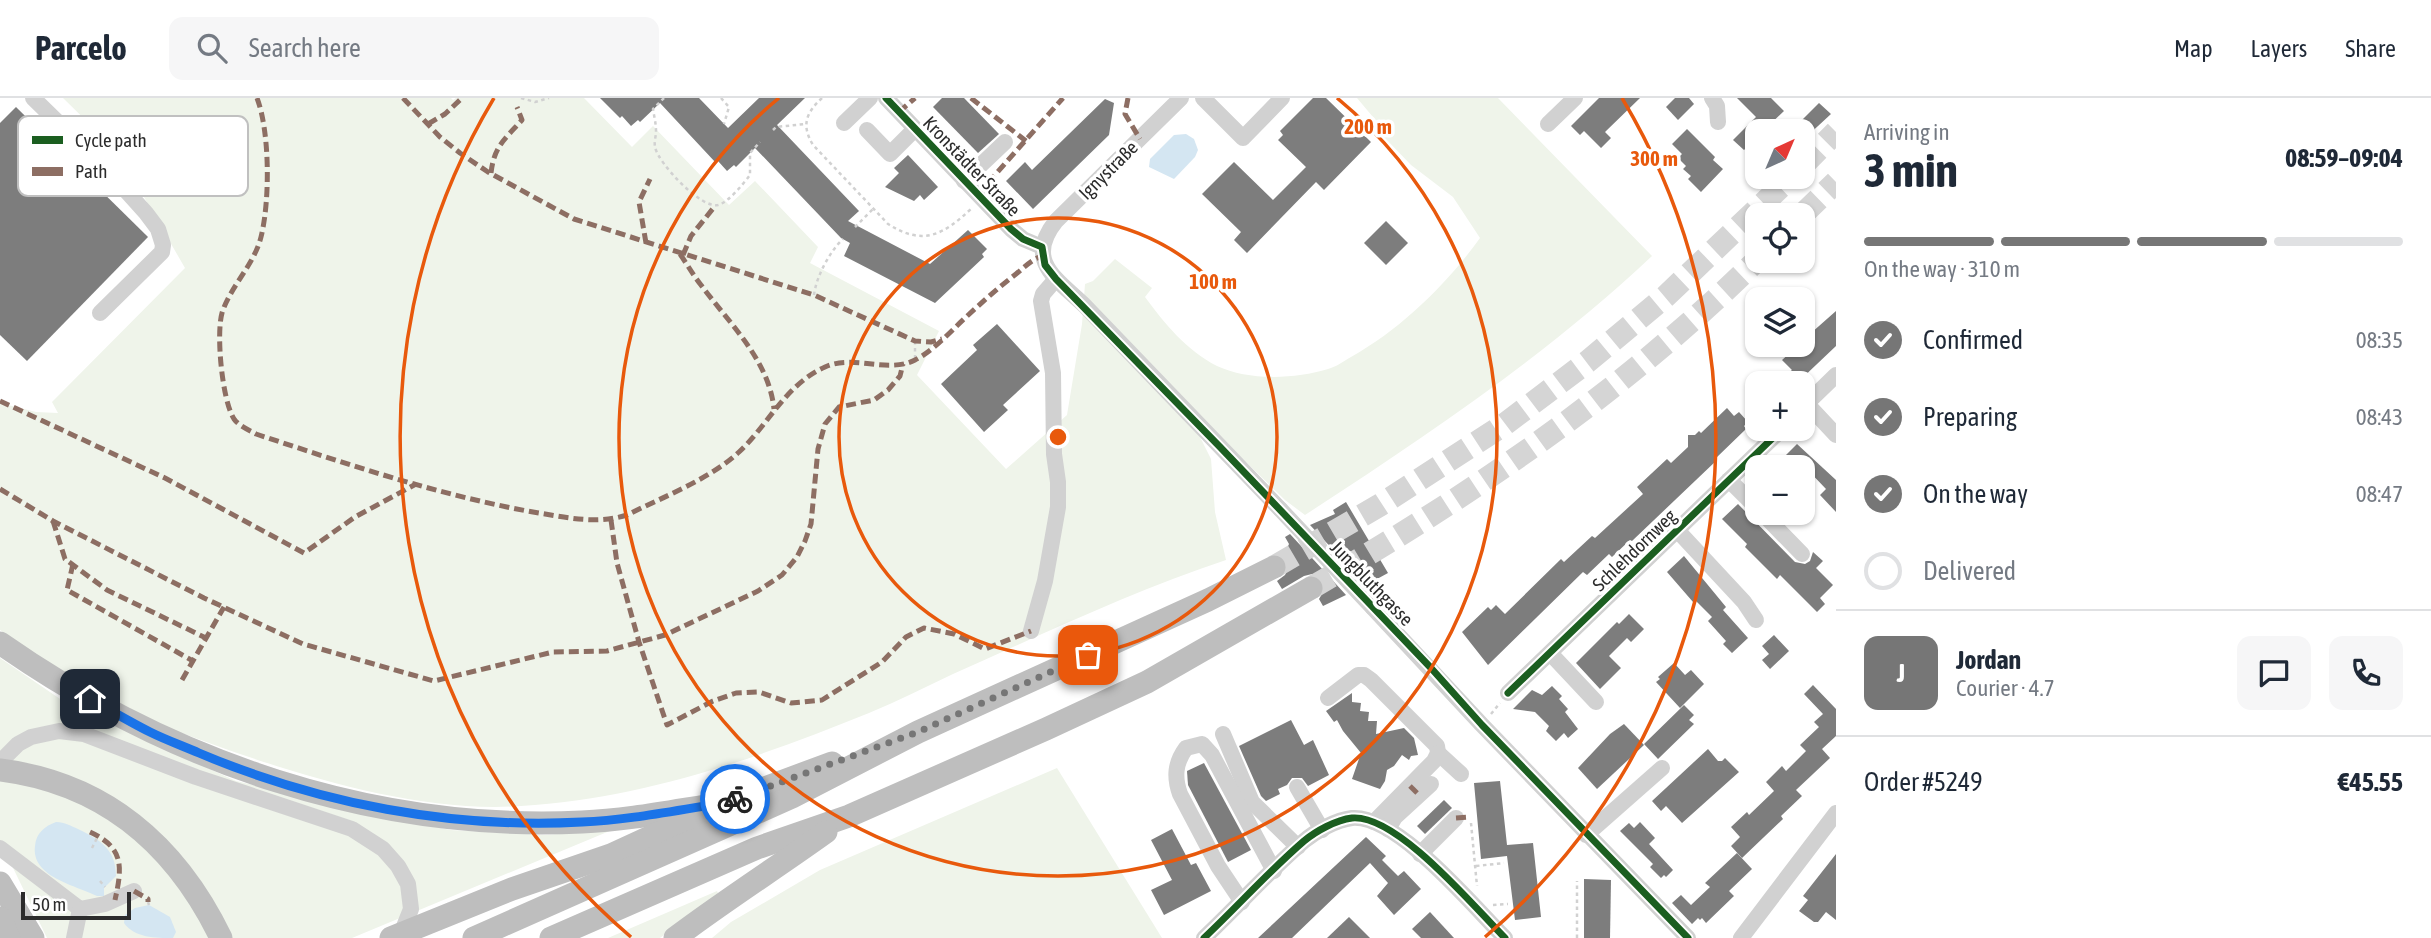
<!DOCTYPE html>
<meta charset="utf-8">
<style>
:root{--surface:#fff;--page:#f6f6f7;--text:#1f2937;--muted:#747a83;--line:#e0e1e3;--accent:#767676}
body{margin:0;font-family:"Asap Condensed",sans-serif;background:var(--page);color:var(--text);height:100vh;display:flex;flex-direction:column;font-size:26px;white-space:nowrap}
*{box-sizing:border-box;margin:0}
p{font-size:23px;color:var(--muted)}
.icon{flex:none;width:38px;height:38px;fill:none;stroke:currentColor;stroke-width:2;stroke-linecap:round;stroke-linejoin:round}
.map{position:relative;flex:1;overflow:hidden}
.side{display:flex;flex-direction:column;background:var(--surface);width:595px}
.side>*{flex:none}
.needle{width:46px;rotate:44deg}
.fabs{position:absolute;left:1745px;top:21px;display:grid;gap:14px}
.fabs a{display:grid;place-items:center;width:70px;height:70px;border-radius:14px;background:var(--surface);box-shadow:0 2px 5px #0004;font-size:35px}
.scale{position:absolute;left:21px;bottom:18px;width:110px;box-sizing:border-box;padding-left:7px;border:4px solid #2c2c2c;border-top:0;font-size:19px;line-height:24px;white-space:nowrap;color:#2c2c2c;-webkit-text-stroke:5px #fff;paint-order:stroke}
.pin{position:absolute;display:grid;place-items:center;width:60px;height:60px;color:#fff;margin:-30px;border-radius:14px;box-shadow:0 4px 10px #0006}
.courier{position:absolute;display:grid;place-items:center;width:70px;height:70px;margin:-35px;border:5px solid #1a73e8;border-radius:50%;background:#fff;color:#222;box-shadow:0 2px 9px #0007}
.headline em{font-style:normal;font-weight:700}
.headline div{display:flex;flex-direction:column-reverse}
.headline{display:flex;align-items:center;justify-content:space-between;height:119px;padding:0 28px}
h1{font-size:46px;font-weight:700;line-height:52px}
.bar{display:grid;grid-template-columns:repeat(4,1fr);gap:10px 7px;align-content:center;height:84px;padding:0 28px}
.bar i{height:9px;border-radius:5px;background:var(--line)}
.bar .selected{background:var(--accent)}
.bar p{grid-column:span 4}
.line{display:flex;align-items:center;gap:18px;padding:0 28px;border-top:2px solid var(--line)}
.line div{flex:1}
.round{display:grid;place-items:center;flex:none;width:74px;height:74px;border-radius:14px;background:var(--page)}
ol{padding:0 28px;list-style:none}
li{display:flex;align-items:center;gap:21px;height:77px}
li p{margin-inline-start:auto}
li .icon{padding:7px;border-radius:50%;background:var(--accent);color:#fff;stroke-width:4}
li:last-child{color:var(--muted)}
li i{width:38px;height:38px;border:4px solid var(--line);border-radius:50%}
header{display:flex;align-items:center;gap:42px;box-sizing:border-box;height:98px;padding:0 35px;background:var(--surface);border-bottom:2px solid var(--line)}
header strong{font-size:33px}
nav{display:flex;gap:38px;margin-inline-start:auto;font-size:24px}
.search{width:490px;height:63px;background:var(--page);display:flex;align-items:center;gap:18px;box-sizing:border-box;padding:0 24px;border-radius:14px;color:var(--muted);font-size:26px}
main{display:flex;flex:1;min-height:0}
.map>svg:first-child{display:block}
.green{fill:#eff4ea}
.water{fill:#d4e6f2}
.building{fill:#7d7d7d}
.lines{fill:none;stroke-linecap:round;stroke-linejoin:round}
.highway-tunnel{stroke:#d5d5d5;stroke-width:23;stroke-dasharray:23 11;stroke-linecap:butt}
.path{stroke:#d1d1d1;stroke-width:2.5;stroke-dasharray:3.5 3.5;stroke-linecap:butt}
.minor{stroke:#d1d1d1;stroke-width:16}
.highway{stroke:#bebebe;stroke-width:23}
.minor-bridge{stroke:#d1d1d1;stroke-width:16}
.quiet{stroke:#8d6e63;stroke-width:5;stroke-dasharray:10 5;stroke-linecap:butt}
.cycleway-casing{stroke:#fff;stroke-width:11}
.cycleway{stroke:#1b5e20;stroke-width:7}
.done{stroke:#767676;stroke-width:7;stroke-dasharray:0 12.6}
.route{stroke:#1a73e8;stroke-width:9}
.ring{fill:none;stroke:#e8590c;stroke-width:3.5}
.labels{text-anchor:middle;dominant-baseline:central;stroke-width:7;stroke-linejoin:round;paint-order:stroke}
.street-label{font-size:19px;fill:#2c2c2c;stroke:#fff}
.key{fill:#fff;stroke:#c0c0c0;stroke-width:2}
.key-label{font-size:19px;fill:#2c2c2c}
.centre{fill:#e8590c;stroke:#fff;stroke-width:3.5}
.ring-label{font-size:21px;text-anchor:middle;font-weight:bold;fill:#e8590c;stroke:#fff;stroke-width:7;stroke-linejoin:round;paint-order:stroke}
</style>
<header>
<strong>Parcelo</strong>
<div class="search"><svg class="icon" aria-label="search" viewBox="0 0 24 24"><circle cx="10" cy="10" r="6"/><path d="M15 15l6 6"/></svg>Search here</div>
<nav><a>Map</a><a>Layers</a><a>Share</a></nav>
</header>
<main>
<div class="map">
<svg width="1836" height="840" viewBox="0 0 1836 840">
<rect width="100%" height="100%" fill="#fff"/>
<g class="green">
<path d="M63,0h388l2,2 3,-2h128l48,49 21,-21 76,79 26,-24 63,66 -8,16 129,68 -22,44 89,94 61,-54 15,-91 3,-40 8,-3 22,-22 37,29 -7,9c20,27 41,53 72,69 32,15 78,13 111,3 8,-2 16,-8 23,-12 50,-28 96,-73 129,-119l-27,-41 -42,-32 -27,-28 -6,-14 -21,-25h141l154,158c-105,99 -226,180 -347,259l-20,-15 -74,-72 -11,9 11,22 4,53 11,48c-93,31 -183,74 -273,114 -28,13 -55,27 -84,39 -111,45 -227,86 -348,93 -97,7 -210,-27 -301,-59 -29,-11 -59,-20 -86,-34 -47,-23 -91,-53 -134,-83v-227l36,9 22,1 -6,-11 133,-134 -67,-116z"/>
<path d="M0,560l69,47 167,76 214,49 95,5 67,-5 -260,108h-305l-47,-97z"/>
<path d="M1057,670l105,170h-450l19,-16 89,-52z"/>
<path d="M717,793l1,2 -58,45h-52z"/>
</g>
<g class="water">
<path d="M1186,36l8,5 4,11 -3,7 -21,22 -25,-12 1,-8 24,-24z"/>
<path d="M56,724c9,0 15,4 22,7 22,11 38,20 38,47l-12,12v8h-7c-22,-11 -66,-19 -62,-50 1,-13 10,-20 21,-24z"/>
<path d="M149,807l21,12 6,15 -3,6c-18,0 -38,0 -49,-15l1,-8 10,-7z"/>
</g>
<g class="building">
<path d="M600,0h99l29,30 31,-30h46l-28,27 82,86 -11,10 82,43 38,-34 19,19 -5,5 2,3 -49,46 -91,-47 6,-13 -9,-5 -86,-90 -19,19 -2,-2 -7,6 -9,-10 -2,2 -56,-60 -20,19 -2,-2 -7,6 -9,-10 -2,2z"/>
<path d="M942,0h22l35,36 -21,19 -45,-46z"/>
<path d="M1313,0h13l45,44 -47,48 -8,-8 -69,71 -13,-13 7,-8 -39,-38 32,-32 39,38 33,-33 -28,-27 5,-5 -3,-4z"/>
<path d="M1599,0h41l-35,34 6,6 -10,10 -17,-17 -4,4 -9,-9z"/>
<path d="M1675,0h14l5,6 -16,16 -12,-13z"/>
<path d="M1737,0h34l13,13 -21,20h-6v6l-13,13 -11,-10 23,-23z"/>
<path d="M1105,1l9,4 -5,32 -76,74 -27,-28 19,-19 7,8z"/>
<path d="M1819,5l12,11 -26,24 -3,-7h-3l-4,-4z"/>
<path d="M16,9l132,130 -121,124 -27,-26v-212z"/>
<path d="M1687,31l28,28 -2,3 10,9 -22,23 -13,-13 3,-3 -8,-7 3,-3 -8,-8 4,-4 -10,-10z"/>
<path d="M908,57l30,32 -14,13 -4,-5 -6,6 -29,-14 14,-14 -5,-5z"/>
<path d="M1386,123l22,22 -22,22 -22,-22z"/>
<path d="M1836,213v35l-39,37h-3l-8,-8 6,-5 -10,-10 17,-15h3v-4z"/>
<path d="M997,226l43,47 -37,34 5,5 -24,22 -43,-48 36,-34 -4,-5z"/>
<path d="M1727,310l7,8 5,-4 9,10 -4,4 2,3 -30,29 1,2 -85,81 -2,-1 -18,17 -3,-3 -22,21 -4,-3 -95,93 -26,-33 26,-25 3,3 5,-5 9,9 56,-55 3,3 28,-26 3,2 48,-44 -6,-7 30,-28 4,4 17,-16v-12h7l4,-4 2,2z"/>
<path d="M1797,346l39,36v32l-16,-17 6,-6 -21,-22h-19l-6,-6z"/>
<path d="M1346,404l42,71 -22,12 -56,-60 25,-11 -2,-4z"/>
<path d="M1738,406l57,58 10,2 5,-3 3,-9 10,9 -7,7 17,17 -13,13 5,6 -8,8 -37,-37 -3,4 -32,-32 2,-3 -25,-25z"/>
<path d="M1290,436l56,61 -23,11 -4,-7 6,-10 -2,-7 -4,-6 -7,-2 -8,2 -22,13 -5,-8 8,-6 3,-6 -5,-12 6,-13 -4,-7z"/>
<path d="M1684,458l42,51 -3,3 25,28 -16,15 -9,-9 3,-3 -18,-20 4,-4 -17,-17 -2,2 -26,-30z"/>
<path d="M1629,516l15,15 -13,13 -4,-4 -18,18 12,12 -21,21 -24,-26 41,-41 2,2z"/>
<path d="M1774,537l15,16 -19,18 -8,-9 7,-6 -7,-8z"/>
<path d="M1674,565l11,12 6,-5 13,14 -24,24 -24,-26 4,-3 -2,-2z"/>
<path d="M1813,587l23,24v27l-14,13 8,9 -34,32 6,6 -21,20 2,3 -41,39 -11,-12 9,-9 -9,-10 16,-15 2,3 25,-24 -8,-9 16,-16 4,5 20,-20 -6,-6 19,-18 -5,-5 9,-8 -19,-20z"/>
<path d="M1552,588l10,10 -3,3 9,10 -3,3 13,17 -10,9 -4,-5 -8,8 -10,-10 3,-5 -14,-14 -22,-3 19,-19 10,5z"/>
<path d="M1352,595v9l9,1 -1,8 9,1 -1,9h9l-1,13 28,-6 10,10 4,17 -7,1 -2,4 -7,-5 -8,11 -7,4 -2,11 -5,8 -28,-10 9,-26 -18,-22 -6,-11 -3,2 -8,-11z"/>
<path d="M1684,607l10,10 -5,5 5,4 -36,35 -14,-15z"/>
<path d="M1291,622l13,25 9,-5 16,35 -21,11 -6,-8h-10l-5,7 -9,4 2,5 -14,7 -5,-5 -22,-50z"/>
<path d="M1624,626l20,21 -47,44 -19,-21 32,-34z"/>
<path d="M1708,651l10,12h4l3,-3 14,14 -57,51 -16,-17 -5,5 -9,-10z"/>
<path d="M1204,665l47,87 -23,12 -40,-77 -1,-14z"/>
<path d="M1500,683l7,64 26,-2 8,74 -26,3 -8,-64 -26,3 -7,-76z"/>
<path d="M1444,702l8,8 -27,26 -8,-8z"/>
<path d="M1640,724l15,16 -6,6 24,26 -7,7 -2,-2 -3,3 -11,-11 3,-3 -33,-33 9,-8 5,5z"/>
<path d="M1172,731l19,36 5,-2 15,28 -47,24 -13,-25 21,-10 -21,-40z"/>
<path d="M1366,739l20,19 -4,4 16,16 6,-5 17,18 -27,26 -17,-19 11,-13 -18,-20 -78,75h-34z"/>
<path d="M1737,755l15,16 -23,22 5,5 -28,27 -4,-5 -2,2 -2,-2 -6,6 -20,-21 9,-8 10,10 19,-18 -5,-4z"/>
<path d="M1836,756v66l-10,-8 -8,10h-4l-15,-11 9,-11 -5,-4z"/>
<path d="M1584,781l27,1 -1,58h-26z"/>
<path d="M1430,814l24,26h-33l-9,-9z"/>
<path d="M1349,819l21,21h-43z"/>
</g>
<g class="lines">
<g class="highway-tunnel">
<path d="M1802,68l34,-34"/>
<path d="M1802,117l34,-33"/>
<path d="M1274,469l106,-62 125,-81 82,-62 79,-66 125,-119"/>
<path d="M1311,490c161,-93 314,-198 446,-328"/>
</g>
<g class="path">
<path d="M521,0l14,4 14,-4"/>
<path d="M664,0l-11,11c1,7 3,14 3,22 0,5 -2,11 -1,16 3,16 46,62 63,58 11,-3 25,-21 32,-30v-22l10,-11"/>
<path d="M721,0l8,9 -5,17"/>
<path d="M822,0c-16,15 -21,27 -9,47l75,79c36,23 56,10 84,-16"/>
<path d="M773,32l3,-3 29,-3"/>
<path d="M855,129l19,-19"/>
<path d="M814,197c2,-18 16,-44 29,-56"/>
<path d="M915,243v19"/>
<path d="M1491,616l9,-11"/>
<path d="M1471,725l6,63"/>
<path d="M92,750l5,-10"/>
<path d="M1476,768l28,-3"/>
<path d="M100,783l5,6"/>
<path d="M148,804l1,3"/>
<path d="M1493,807l15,-1"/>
<path d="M1577,840v-57"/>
</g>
<g class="minor">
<path d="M33,0l78,76 35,39 12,16 5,16 -1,7 -62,61"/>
<path d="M886,0l125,131 12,10 19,8"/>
<path d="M1181,0l-125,123c-32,40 1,58 29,85l195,203"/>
<path d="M1203,0l40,40 39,-40"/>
<path d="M1712,0l5,8 1,16"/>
<path d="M844,25l26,-25"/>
<path d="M1548,26l27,-26"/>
<path d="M867,32l23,24 25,-25"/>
<path d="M964,83l41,-39"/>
<path d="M1807,306l29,31"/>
<path d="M1802,310l34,-33"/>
<path d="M1729,382l28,28"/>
<path d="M1762,415l40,41"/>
<path d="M1677,432l67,72 12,18"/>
<path d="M1373,510l109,117 206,213"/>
<path d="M1031,533l14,-50 13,-74v-25l-4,-28 -1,-81 -12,-72 2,-7 13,-15"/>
<path d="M1550,555l46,49"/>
<path d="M1508,595l274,-264"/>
<path d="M1328,600l30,-23h6l7,5 66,66 1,7 -4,8 -60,61"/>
<path d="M1223,636l29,68 46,45"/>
<path d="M1438,655l23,21"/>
<path d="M0,664l18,-18 13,-7 28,-6 25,3 112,43 156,52 31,20 15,17 10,18 3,25 -10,25"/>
<path d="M1297,689l25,43"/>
<path d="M1388,731l7,-12 36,-33"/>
<path d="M1586,737l76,-67"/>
<path d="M0,750l80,61 25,-5 29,-13"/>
<path d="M1420,756l36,-36"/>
<path d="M1242,804l-24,-36 -38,-72c-6,-17 -5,-31 6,-46l16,-4 10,11 62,116"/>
<path d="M74,840l6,-29"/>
<path d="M1204,840c34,-32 65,-67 100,-97 12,-10 32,-21 48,-23 45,-4 122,89 153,120"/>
<path d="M1741,840l95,-125"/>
</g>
<g class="highway">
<path d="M0,545c170,119 373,189 582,179 48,-2 95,-12 142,-19"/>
<path d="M0,672c104,13 176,75 221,168"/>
<path d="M0,785l33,55"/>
<path d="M0,820l9,20"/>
<path d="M391,840l121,-49 99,-34 113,-52 108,-40"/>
<path d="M474,840l318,-141 126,-65 290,-132 66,-33"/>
<path d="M551,840l206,-90 92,-32 197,-87 101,-47 164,-94"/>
<path d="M675,840c49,-37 101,-70 151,-106"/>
</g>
<path class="minor-bridge" d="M1280,411l93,99"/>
<g class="quiet">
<path d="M257,0c13,34 13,103 4,139 -7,28 -31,50 -39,76 -6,21 0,87 12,106 5,7 15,11 22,15 91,30 182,61 277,78 32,5 63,13 94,3 36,-18 83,-36 112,-63 30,-28 46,-67 86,-85 29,-13 62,7 90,-7 18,-9 34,-27 49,-41 17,-16 34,-31 52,-45 10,-8 15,-14 26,-18"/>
<path d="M403,0l37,39 20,16 28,19 86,47 240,76 101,46 16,1 11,-3"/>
<path d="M971,0l55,43"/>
<path d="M1128,0l-3,16 15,25"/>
<path d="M899,14l16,-14"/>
<path d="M428,26l17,-10 17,-16"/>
<path d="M491,75c3,-27 14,-34 31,-53l-5,-13"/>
<path d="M978,96l85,-96"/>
<path d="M646,145l-7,-41 11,-23"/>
<path d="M680,156c7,10 13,21 21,31 28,38 68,75 73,124"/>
<path d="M683,157l8,-19 24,-30"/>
<path d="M0,303l165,77 139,75 51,-36 61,-33"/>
<path d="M1802,310l5,-4"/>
<path d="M0,391l53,32 151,77 99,46 131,37 119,-29 54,-1 58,-16 93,-44 24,-16 15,-18 8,-16 6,-17 7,-75 7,-25 14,-17 35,-7 14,-10 12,-14 3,-12"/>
<path d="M611,422l6,43 22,79 28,83 46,-24 23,-8 23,-1 32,11 31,-3 60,-38 24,-25 18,-9 30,6 31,15 46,-18"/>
<path d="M53,423l12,38 42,31 99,48"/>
<path d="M73,466l-6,26 126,71"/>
<path d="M182,582l42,-73"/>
<path d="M1410,688l9,9"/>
<path d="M1456,720l14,-1"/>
<path d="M90,734c35,16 32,36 25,68"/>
<path d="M134,793l14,8v3"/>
</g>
<g class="cycleway-casing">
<g id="cycleway">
<path d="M886,0l125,131 12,10 19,8 3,18 11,14 165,169 210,220 51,57 206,213"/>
<path d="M1508,595l274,-264"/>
<path d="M1204,840c34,-32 65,-67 100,-97 12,-10 32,-21 48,-23 45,-4 122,89 153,120"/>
</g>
</g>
<use href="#cycleway" class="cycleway"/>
</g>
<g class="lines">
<path class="done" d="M735,701l183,-67 170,-77"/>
<path class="route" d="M90,601c20,11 40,23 60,33 16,8 33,14 49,21 121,51 252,76 383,69 48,-2 95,-12 142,-19l11,-4"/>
</g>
<g class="ring">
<circle cx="1058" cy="339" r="219"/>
<path d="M1337 0A439 439 0 1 1 779 0"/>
<path d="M631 839A658 658 0 0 1 494 0M1622 0A658 658 0 0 1 1485 839"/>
</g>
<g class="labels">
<g class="street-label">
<text transform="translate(972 68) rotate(46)">Kronstädter Straße</text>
<text transform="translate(1108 72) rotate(-45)">Ignystraße</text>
<text transform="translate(1634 452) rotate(-44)">Schlehdornweg</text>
<text transform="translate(1372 485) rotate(46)">Jungbluthgasse</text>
</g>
</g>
<rect x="18" y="18" width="230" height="80" rx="10" class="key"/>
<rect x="32" y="38" width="31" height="8" fill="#1b5e20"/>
<rect x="32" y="69" width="31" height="9" fill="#8d6e63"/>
<g class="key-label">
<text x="75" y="49">Cycle path</text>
<text x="75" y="80">Path</text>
</g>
<circle cx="1058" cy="339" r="10" class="centre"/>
<g class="ring-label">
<text x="1368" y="36">200 m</text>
<text x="1654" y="68">300 m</text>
<text x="1213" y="191">100 m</text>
</g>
</svg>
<div class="fabs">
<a><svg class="needle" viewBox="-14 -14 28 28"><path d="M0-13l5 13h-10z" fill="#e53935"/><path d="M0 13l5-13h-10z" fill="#747a83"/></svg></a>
<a><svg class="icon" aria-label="locate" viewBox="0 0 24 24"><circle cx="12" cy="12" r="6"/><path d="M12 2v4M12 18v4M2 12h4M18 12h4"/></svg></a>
<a><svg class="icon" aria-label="layers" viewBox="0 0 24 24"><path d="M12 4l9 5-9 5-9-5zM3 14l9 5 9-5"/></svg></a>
<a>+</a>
<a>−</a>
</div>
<div class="scale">50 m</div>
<div class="pin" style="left:1088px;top:557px;background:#ea580c"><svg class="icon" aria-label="bag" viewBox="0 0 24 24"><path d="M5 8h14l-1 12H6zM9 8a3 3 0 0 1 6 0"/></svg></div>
<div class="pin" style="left:90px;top:601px;background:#1f2937"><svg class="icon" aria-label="home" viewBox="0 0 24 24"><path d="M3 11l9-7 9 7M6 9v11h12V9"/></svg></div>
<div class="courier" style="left:735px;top:701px"><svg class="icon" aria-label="bike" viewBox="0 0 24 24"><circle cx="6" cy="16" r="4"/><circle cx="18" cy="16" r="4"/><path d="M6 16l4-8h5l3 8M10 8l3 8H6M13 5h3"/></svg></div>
</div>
<section class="side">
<div class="headline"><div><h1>3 min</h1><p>Arriving in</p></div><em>08:59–09:04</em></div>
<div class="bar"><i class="selected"></i><i class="selected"></i><i class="selected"></i><i></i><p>On the way · 310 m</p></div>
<ol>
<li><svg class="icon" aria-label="check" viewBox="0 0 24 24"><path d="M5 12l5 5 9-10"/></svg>Confirmed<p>08:35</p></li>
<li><svg class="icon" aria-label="check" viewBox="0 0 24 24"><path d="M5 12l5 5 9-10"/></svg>Preparing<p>08:43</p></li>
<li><svg class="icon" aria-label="check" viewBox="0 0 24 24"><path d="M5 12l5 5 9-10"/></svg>On the way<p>08:47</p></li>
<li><i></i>Delivered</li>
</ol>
<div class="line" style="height:126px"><b class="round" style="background:var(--accent);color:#fff">J</b><div><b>Jordan</b><p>Courier · 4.7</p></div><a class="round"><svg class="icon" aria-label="chat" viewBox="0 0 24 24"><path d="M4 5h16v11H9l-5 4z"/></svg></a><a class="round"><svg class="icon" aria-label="phone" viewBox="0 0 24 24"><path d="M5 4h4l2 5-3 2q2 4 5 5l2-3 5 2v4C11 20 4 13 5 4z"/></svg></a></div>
<div class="line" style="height:91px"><div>Order #5249</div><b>€45.55</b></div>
</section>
</main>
